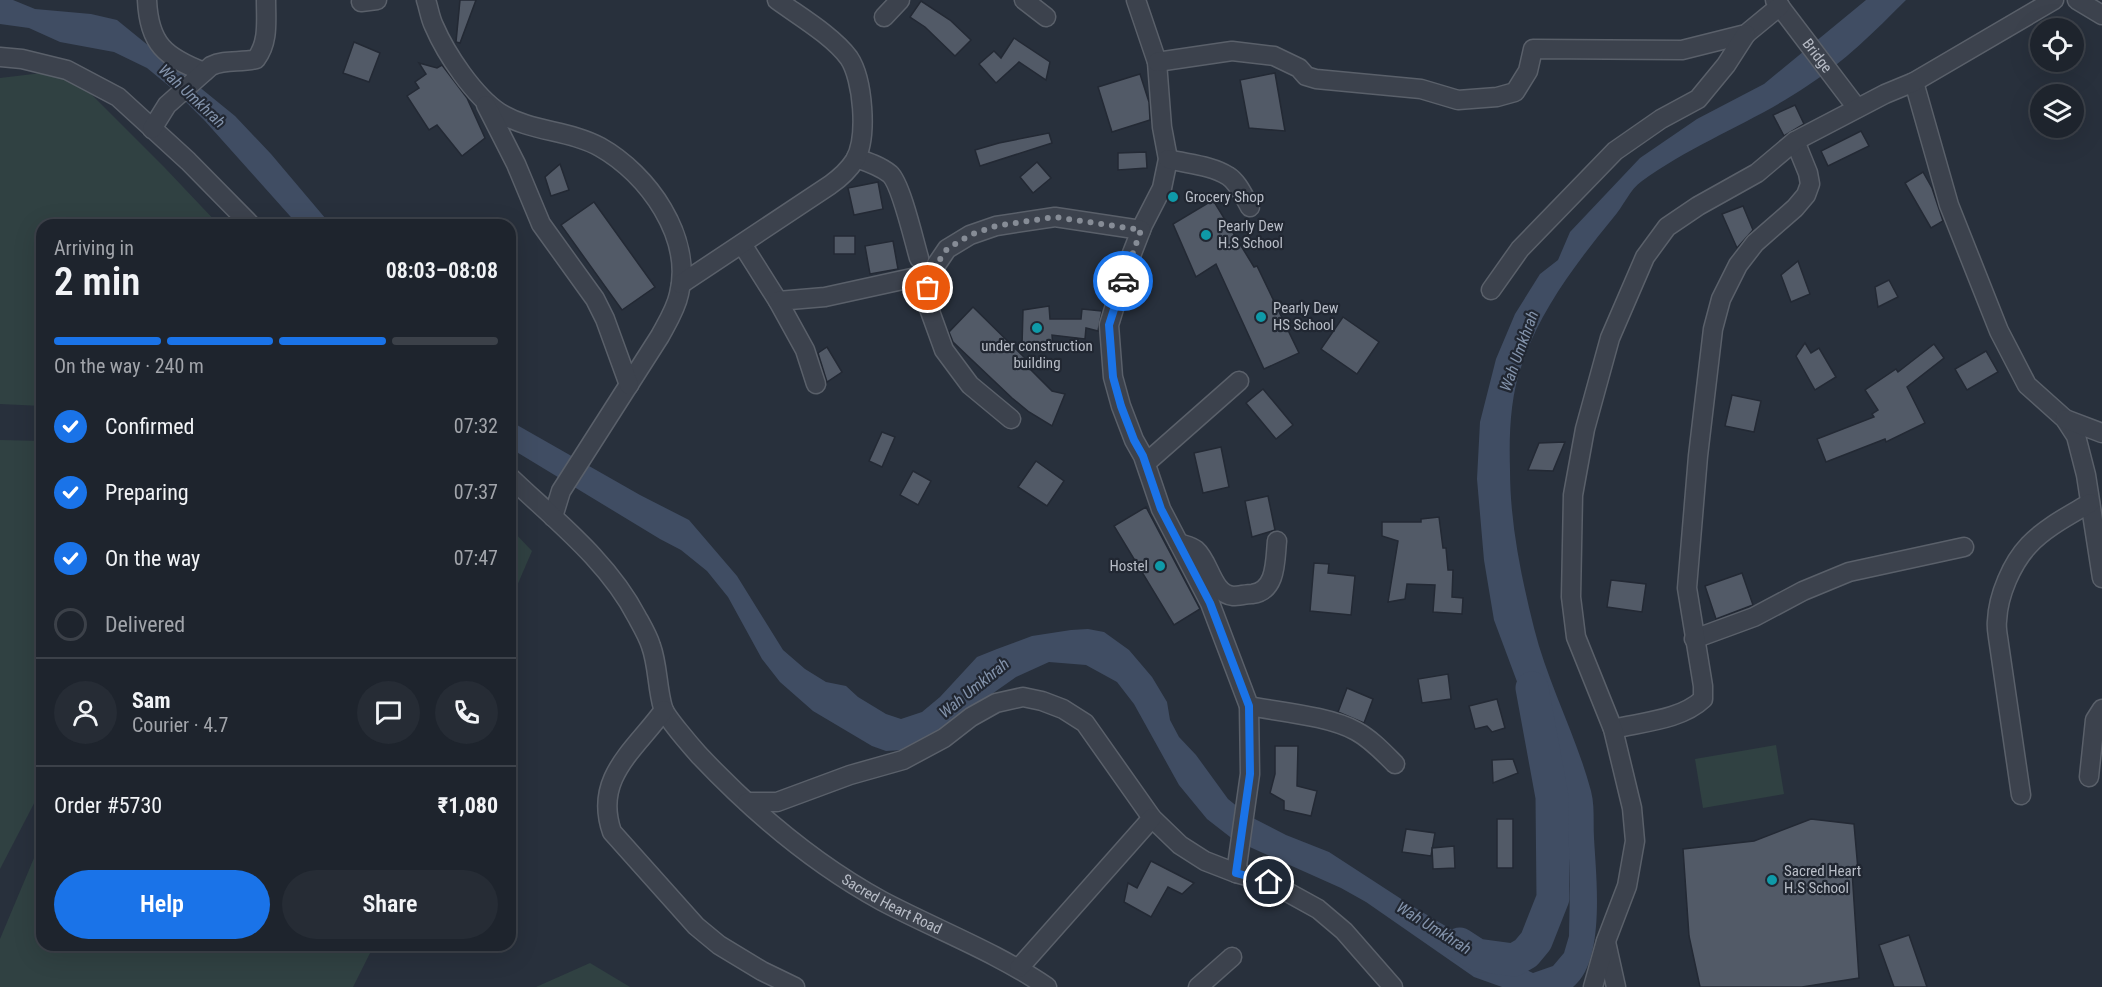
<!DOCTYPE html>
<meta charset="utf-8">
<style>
:root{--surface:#1e242d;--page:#262c35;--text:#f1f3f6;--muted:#a1a4aa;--line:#3c4149;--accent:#1a73e8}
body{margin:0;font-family:"Roboto Condensed",sans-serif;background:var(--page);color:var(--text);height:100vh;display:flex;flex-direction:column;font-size:22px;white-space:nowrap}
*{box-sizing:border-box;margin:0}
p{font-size:20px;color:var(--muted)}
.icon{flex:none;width:33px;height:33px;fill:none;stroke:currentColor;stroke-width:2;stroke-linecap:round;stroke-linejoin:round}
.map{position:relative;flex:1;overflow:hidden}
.side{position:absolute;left:36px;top:219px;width:480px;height:732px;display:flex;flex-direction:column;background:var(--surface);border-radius:18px;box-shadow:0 6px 24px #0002,0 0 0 2px var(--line)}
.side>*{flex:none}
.fabs{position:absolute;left:2030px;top:18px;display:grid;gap:12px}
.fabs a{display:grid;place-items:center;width:54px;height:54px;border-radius:50%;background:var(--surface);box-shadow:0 6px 24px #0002,0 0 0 2px var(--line);font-size:30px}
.pin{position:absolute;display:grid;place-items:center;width:51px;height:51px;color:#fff;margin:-26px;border:3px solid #fff;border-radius:50%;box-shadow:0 2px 6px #0007}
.courier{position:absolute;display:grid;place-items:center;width:60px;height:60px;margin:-30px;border:4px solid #1a73e8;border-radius:50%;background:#fff;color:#222;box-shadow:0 2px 8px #0007}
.head em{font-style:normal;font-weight:600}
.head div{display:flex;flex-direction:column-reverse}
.head{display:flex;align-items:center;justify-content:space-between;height:102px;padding:0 18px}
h1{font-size:39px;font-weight:600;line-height:45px}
.bar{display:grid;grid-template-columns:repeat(4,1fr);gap:9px 6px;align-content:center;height:72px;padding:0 18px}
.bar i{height:8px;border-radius:4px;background:var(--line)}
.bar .selected{background:var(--accent)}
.bar p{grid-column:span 4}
.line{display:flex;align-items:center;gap:15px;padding:0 18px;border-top:2px solid var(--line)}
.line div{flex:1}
.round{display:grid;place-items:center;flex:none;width:63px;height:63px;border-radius:32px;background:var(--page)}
ol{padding:0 18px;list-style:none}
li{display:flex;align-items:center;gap:18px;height:66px}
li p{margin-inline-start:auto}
li .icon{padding:6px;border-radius:50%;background:var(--accent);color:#fff;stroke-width:4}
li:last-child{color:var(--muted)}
li i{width:33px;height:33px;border:3px solid var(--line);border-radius:50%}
.cta{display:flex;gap:12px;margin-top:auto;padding:12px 18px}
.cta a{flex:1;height:69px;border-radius:36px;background:var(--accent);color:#fff;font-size:24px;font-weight:600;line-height:69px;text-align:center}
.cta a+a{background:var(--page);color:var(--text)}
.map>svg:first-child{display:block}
.green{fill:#304142}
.water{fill:#404d63}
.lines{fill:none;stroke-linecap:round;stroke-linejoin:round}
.river{stroke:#404d63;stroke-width:33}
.building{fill:#525a67;stroke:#232934;stroke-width:1.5}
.minor-casing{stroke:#5a606a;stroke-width:21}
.minor{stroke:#3c424d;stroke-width:18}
.done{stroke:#868c96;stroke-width:6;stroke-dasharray:0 10.8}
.route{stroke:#1a73e8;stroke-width:8}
.culture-dot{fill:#0f9aa8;stroke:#212732;stroke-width:2}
.labels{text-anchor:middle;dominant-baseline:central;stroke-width:4.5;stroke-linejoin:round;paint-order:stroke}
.street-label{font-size:15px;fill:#b8bdc7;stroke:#212732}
.poi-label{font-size:15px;fill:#b8bdc7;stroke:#212732;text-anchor:start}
.water-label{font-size:16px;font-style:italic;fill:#8393ab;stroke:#212732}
</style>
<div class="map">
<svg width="2102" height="987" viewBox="0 0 2102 987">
<rect width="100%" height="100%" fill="#28303c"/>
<g class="green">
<path d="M67,70l98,98 54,57h-177v181l-42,-2v-326z"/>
<path d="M0,440l42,1v347l-42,81z"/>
<path d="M510,528l22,23 -22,51z"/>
<path d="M1776,745l8,49 -81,14 -8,-49z"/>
<path d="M42,839v106h332l-21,42h-353v-48z"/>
<path d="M590,963l40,24h-94z"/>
</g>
<g class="water">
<path d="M0,0h13l22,9 56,5 26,6 118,96 36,38 60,71h-33l-93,-104 -30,-30 -28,-23 -33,-16 -54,-10 -31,-14 -29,-4z"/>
<path d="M1866,0h40c-31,31 -62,62 -99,86 -53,36 -113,57 -165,95 -12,8 -19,26 -29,37 -36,44 -72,91 -91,146 -12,33 -13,71 -12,106 0,53 11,106 24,158 14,56 42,107 57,163 4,15 2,32 3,47 2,38 12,123 -21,149h-71l-28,-10 -108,-75 -25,-14 -107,-48 -27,-21 -28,-34 -45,-81 -17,-22 -31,-17 -37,-3 -33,15 -95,67 -18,6 -17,1 -14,-5 -59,-35 -33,-29 -18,-23 -34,-62 -21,-26 -26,-21 -21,-11 -150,-91v-27l130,74 49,25 48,56 46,74 22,19 21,13 20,4 12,11 28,17 15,5 21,-7 18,-15 37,-40 20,-8 35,-13 39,-6 17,-1 16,3 25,18 23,27 15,25 3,18 9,17 17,18 32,44 21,17 37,19 43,17 83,54 82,49 39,18 20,-7 11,-13 5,-17 1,-50 -3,-84 -28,-74 -20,-41 -25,-67 -10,-60 -7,-81 3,-57 16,-63 19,-45 25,-40 18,-14 12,-28 70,-74 57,-39 67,-35z"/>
</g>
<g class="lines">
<path class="river" d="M1460,944l17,11 37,5 12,-7 10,-12 17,-43 -1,-101 -20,-109"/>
</g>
<g class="building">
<path d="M460,0h16l-16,43 -4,-1z"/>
<path d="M921,1l29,19 21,20 -16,16 -30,-29 -15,-10z"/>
<path d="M1014,38l36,24 -4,18 -27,-18 -23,21 -17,-19 15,-13 7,7z"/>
<path d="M354,42l26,11 -11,29 -26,-9z"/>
<path d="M419,63l18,5 5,-3 25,33 18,40 -23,18 -25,-31 -8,5 -22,-34 12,-8 -4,-6 11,-8z"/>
<path d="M1275,73l10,58 -36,-3 -9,-48z"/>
<path d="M1140,74l9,28 1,18 -38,12 -14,-45z"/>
<path d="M1795,105l9,19 -20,12 -11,-21z"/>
<path d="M1861,131l8,15 -41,20 -7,-15z"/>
<path d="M1049,133l3,10 -72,23 -5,-16 24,-7z"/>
<path d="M1146,152l1,16 -29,2v-17z"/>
<path d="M1037,162l14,16 -18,15 -13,-16z"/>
<path d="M560,164l9,26 -18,6 -6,-19z"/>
<path d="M1923,172l9,16 11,33 -12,7 -26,-45z"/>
<path d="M878,182l5,27 -29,6 -6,-27z"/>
<path d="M1213,200l41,67 3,-1 42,87 -35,16 -48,-105 -20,13 -23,-53z"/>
<path d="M594,202l61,85 -33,23 -61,-85z"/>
<path d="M1743,206l10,24 -16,18 -15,-34z"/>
<rect x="834" y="236" width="21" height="18"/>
<path d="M893,241l5,28 -28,5 -5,-28z"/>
<path d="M1798,261l12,33 -19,8 -10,-27z"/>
<path d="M1889,280l9,17 -20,10 -3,-20z"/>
<path d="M1049,306l1,13h31l1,-10 20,2 -4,20 -12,-3 -1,11 -33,-4 1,13 -31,-2 1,-36z"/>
<path d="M973,307l57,56 -3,3 25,25 13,3 -13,32 -23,-14 -17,-14 -59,-56 -4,-10z"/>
<path d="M1343,317l36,25 -22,32 -36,-25z"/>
<path d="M1805,343l6,10 8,-5 17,29 -21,13 -19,-34z"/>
<path d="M1934,344l10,14 -37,29 18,36 -39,19 -1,-3 -59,23 -9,-23 57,-22 -2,-3 6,-4 -13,-20 31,-21 2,3z"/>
<path d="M827,347l15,25 -15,10 -9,-29z"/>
<path d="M1986,351l12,21 -31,18 -12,-21z"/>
<path d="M1263,389l30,36 -17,14 -30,-36z"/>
<path d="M1732,395l29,6 -7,31 -29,-6z"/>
<path d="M882,432l13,5 -13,30 -13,-6z"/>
<path d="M1565,442l-12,29 -25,-1 11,-27z"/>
<path d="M1221,447l8,40 -26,6 -9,-40z"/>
<path d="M1036,461l28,20 -17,25 -29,-19z"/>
<path d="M913,471l18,10 -13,24 -18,-10z"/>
<path d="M1268,496l7,34 -23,7 -7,-36z"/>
<path d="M1146,507l54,102 -26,16 -60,-99z"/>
<path d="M1439,517l4,31h3l2,22h5l-1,27 11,1 -1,16 -29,-2 2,-27 -28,-1 -2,15 -17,3 10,-61 -16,-5v-14h39v-3z"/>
<path d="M1314,563l15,1 -1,9 27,3 -4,39 -41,-4z"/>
<path d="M1742,573l11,32 -37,14 -11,-33z"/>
<path d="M1611,580l35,4 -4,28 -35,-5z"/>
<path d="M1448,674l3,25 -29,4 -4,-24z"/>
<path d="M1347,688l26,11 -9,24 -26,-11z"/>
<path d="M1497,699l8,29 -13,4 -5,-6 -12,3 -6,-23z"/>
<path d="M1275,746h23l-1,40 20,5 -6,25 -27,-6v-9l-14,-8 5,-19z"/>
<path d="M1513,759l5,14 -25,10 -1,-23z"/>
<rect x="1497" y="819" width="16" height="49"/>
<path d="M1811,819l43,5 4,46 -6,1 7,107 -57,9h-102l-11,-51 -6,-87 71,-8z"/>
<path d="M1406,829l29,4 -4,23 -29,-4z"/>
<path d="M1454,846l1,22 -22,1 -1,-21z"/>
<path d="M1151,861l43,22 -12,11 -14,-7 -17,30 -27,-15 4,-19 9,5z"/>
<path d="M1909,935l18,52h-33l-15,-42z"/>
</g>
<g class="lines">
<g class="minor-casing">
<g id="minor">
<path d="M147,0c2,44 18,57 57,72"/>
<path d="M426,0c3,9 4,18 8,26 12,28 40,70 66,87 31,19 69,17 100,34 48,27 93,90 79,147 -3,15 -12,29 -19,42l-99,155 -8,26"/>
<path d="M1024,0l22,17"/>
<path d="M1136,0l21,62 5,65 6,32 -6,29 -19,37 -16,41 -18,59 4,52 8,29 13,34 9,16 18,53 49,94 39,103 1,68 -14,99"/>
<path id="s1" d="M1775,0l82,108"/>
<path d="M2077,0l25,15"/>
<path d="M361,2l16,-2"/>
<path d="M884,17l16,-17"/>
<path d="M0,57l22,2 45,11 51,27 70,64 63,64"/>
<path d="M1157,62l75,-11 42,5 25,12 7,8 10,3 105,10 37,11 39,-3 18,-5 13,-21 5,-22 149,1 64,-16 34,-28"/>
<path d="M1914,82l35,123 50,126 28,54 38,34 11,17 10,39 16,103"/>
<path d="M486,105l30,59 25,60 54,75 10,20 24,66"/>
<path d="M152,129l15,-24 44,-39c14,-7 30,-3 45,-7 13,-17 10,-38 10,-59"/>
<path d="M856,158c12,4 24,8 34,16 11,10 24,67 29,84"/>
<path d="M1168,159c19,5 43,6 60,17 10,6 16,21 22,31"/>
<path d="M742,244l36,57"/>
<path d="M681,284l149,-99c10,-7 18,-14 25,-25 13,-23 8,-81 -6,-102 -16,-22 -50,-42 -72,-58"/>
<path d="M1491,290l29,-41 95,-98 46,-32 37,-20 28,-34 20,-31"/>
<path d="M816,384l-11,-34 -27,-49 47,-4 105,-23"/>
<path d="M1011,419l-41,-34 -26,-35 -17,-47 3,-29 17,-25 23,-14 26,-9 59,-9 86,13"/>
<path d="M2065,419l37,14"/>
<path d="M1146,463l93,-82"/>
<path id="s2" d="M510,477c45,43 98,84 127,140 5,9 11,19 14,29 7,19 6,42 12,62 3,9 28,38 36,47 53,56 115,109 183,146 55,29 114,51 165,86"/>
<path d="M1179,543c5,2 12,3 17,7 14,12 16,44 37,46 6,0 13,-2 19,-2 25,-3 23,-34 25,-53"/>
<path d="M1694,639l60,-22 49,-26 46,-19 115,-25"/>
<path d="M1249,706c31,6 80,10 107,25 15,8 27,21 39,33"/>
<path d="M664,710c-29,40 -71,68 -52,122l84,94 23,19 43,26 33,16"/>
<path d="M1613,729c29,-7 68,-9 90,-30v-13l-16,-98 11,-132 15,-127 8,-30 17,-34 17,-22 40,-35 11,-13 4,-11 -2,-11 -13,-32"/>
<path d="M2089,777l6,-57 7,-11"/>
<path d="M2021,795l-22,-151c-1,-8 -3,-16 -2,-23 1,-26 15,-58 32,-76 17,-18 41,-30 61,-42"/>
<path d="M747,802h30l73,-27 53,-15 41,-22 27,-21 25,-14 27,-6 19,4 21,8 22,14 67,95 28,27 25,16 31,12 33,9 49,27 26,22 49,56"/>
<path d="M1606,942l10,45"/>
<path d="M1019,968l133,-150"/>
<path d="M1198,987l34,-30"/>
<path d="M1593,987l13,-46 21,-55 8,-45 -3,-33 -19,-79 -37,-92 -5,-40 2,-102 12,-66 25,-91 35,-81 22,-30 31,-21 59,-33 38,-32 90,-47 29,-12 140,-82"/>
</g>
</g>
<use href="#minor" class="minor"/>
</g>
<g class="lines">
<path class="done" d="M928,288l2,-14 17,-25 23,-14 26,-9 59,-9 86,13 -18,51"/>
<path class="route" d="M1123,281l-14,44 4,52 8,29 13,34 9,16 18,53 49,94 39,103 1,68 -14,99 33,9"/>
</g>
<g class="culture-dot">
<circle cx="1173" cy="197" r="6"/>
<circle cx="1206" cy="235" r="6"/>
<circle cx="1261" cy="317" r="6"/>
<circle cx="1037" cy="328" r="6"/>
<circle cx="1160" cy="566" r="6"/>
<circle cx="1772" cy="880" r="6"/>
</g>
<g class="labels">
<g class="street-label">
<text stroke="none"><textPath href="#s1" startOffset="70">Bridge</textPath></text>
<text stroke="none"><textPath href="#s2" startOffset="590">Sacred Heart Road</textPath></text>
</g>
<g class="poi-label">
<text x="1185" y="197">Grocery Shop</text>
<text x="1218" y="226">Pearly Dew<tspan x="1218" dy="17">H.S School</tspan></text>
<text x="1273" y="308">Pearly Dew<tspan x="1273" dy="17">HS School</tspan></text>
<text x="1037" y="346" text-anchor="middle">under construction<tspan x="1037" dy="17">building</tspan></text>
<text x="1148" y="566" text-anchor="end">Hostel</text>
<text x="1784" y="871">Sacred Heart<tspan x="1784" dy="17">H.S School</tspan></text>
</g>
<g class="water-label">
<text transform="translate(192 96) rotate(43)">Wah Umkhrah</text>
<text transform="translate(1519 351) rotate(-70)">Wah Umkhrah</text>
<text transform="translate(974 688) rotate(-39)">Wah Umkhrah</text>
<text transform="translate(1434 928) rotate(32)">Wah Umkhrah</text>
</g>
</g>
</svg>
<div class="fabs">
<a><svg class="icon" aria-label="locate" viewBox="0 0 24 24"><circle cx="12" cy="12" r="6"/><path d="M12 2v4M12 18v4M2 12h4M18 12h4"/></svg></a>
<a><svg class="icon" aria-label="layers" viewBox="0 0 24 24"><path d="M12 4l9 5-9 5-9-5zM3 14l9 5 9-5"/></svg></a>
</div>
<div class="pin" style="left:928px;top:288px;background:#ea580c"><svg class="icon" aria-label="bag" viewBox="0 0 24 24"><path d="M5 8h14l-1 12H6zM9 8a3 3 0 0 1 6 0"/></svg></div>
<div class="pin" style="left:1269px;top:882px;background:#1f2937"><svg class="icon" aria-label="home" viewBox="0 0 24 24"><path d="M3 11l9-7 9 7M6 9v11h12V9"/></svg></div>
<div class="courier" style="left:1123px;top:281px"><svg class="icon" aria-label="car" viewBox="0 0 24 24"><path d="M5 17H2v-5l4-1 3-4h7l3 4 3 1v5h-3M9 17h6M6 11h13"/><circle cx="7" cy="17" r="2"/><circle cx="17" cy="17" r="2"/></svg></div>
<section class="side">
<div class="head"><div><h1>2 min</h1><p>Arriving in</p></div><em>08:03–08:08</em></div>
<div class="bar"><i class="selected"></i><i class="selected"></i><i class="selected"></i><i></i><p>On the way · 240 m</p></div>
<ol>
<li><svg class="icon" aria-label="check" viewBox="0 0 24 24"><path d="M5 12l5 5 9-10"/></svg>Confirmed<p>07:32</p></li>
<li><svg class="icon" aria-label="check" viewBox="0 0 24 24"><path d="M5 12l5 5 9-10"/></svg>Preparing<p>07:37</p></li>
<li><svg class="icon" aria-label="check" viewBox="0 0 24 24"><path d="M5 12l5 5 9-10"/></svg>On the way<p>07:47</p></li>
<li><i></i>Delivered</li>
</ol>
<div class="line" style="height:108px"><a class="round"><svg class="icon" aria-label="person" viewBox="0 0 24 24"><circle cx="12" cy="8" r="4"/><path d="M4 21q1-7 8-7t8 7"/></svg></a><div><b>Sam</b><p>Courier · 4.7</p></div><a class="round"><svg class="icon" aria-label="chat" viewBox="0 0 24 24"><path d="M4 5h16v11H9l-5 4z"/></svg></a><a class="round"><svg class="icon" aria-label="phone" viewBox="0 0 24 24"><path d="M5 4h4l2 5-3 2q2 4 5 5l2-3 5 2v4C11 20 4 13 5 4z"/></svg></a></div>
<div class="line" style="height:78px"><div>Order #5730</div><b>₹1,080</b></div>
<div class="cta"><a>Help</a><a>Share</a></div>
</section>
</div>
